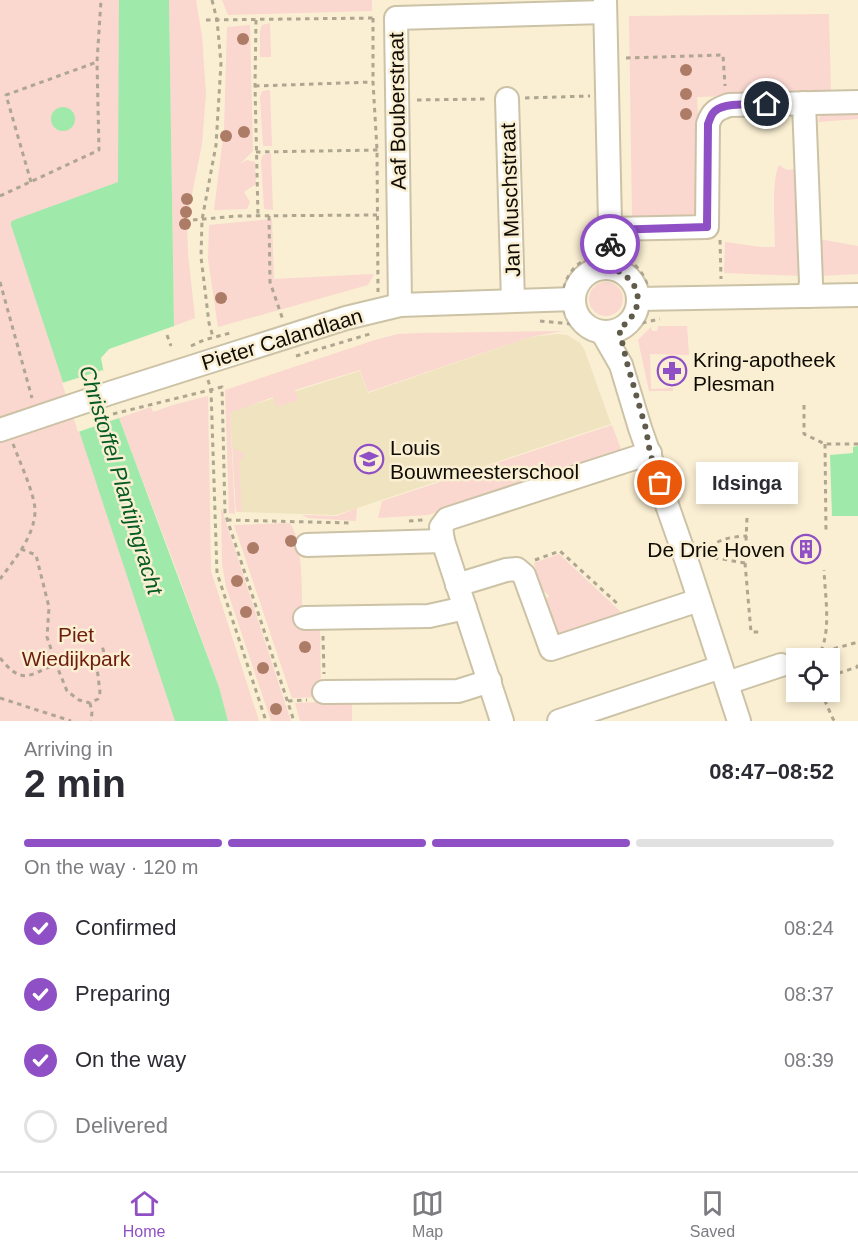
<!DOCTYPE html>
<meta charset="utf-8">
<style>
:root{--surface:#fff;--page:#f7f7f7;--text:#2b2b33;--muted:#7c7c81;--line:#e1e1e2;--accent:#9050c5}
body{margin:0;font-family:Helvetica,sans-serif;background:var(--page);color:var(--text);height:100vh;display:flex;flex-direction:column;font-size:22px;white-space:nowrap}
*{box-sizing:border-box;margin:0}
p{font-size:20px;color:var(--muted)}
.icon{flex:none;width:33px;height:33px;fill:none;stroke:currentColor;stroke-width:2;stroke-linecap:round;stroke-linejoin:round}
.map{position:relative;height:721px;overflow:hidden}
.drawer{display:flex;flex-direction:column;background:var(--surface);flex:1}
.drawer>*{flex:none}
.fabs{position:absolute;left:786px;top:648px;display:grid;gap:12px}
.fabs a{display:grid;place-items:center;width:54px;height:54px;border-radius:0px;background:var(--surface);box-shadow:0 3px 9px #0003;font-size:30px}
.pin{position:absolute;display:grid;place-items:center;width:51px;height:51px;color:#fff;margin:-26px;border:3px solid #fff;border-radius:50%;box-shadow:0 2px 6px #0007}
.courier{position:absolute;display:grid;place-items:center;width:60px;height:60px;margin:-30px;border:4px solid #9050c5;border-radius:50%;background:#fff;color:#222;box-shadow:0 2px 8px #0007}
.bubble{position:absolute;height:42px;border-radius:0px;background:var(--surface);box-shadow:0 3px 9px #0003;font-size:20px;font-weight:700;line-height:42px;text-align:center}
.summary em{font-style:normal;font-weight:700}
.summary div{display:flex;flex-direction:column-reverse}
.summary{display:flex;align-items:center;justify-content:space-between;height:102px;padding:0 24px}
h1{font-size:39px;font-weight:700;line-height:45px}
.bar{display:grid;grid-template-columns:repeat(4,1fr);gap:9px 6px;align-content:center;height:72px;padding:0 24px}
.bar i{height:8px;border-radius:4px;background:var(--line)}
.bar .on{background:var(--accent)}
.bar p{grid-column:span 4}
ol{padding:0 24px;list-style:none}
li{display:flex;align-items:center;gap:18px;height:66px}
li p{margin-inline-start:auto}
li .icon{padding:6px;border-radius:50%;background:var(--accent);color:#fff;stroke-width:4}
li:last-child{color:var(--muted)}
li i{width:33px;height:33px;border:3px solid var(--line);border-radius:50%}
.menu{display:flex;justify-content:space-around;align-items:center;height:84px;border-top:2px solid var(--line);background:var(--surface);font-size:16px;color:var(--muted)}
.menu a{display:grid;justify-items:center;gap:3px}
.menu .on{color:var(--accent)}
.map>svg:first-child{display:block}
.built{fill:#f0e3bf}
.green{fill:#fad7cf}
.water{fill:#9feaaa}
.pier{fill:#faefd3}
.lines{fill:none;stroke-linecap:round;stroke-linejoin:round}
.minor-casing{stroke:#ccc2a6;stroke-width:26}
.path{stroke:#aea690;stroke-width:3;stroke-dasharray:4.5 4.5;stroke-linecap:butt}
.minor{stroke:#fff;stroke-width:22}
.tree{fill:#ad7c66}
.done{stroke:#615b4c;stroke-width:6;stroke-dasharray:0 10.8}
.route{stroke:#9050c5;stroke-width:8}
.labels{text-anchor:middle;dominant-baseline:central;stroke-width:5;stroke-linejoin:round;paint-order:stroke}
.street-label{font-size:21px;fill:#0f0b03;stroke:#faefd3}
.poi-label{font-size:21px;fill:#0f0b03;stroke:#faefd3;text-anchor:start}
.park-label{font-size:21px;fill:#6e1d0d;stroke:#faefd3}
.water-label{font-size:22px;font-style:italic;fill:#045b23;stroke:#faefd3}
</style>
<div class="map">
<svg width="858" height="721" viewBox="0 0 858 721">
<rect width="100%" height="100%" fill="#faefd3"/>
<path class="built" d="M557,334l10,1 13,8 5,8 26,73 -275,91 -100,-3 -6,-99 15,-6 115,-36 8,22 162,-56z"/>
<g class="green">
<path d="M0,0h122l1,197 -85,60 143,464h-181z"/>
<path d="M169,0h27l6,36 4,58 -4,50 -15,75 1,35 7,64 -21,8z"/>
<path d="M222,0h150v11l-144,4z"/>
<path d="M829,14l2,79 -134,4 6,118 -71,3 -3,-202z"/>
<path d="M270,23l1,34h-11v-26l2,-6z"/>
<path d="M250,25l3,126 -13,13 7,-4 8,2 1,22 -12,8 6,10 -3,7 -33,1 10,-80 3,-103z"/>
<path d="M270,90l2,56h-9l-3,-49 2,-6z"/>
<path d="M821,112h37v7l-40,3z"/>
<path d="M271,153l2,57 -9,-1 -3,-48 2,-6z"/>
<path d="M779,165c7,5 10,7 17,2l6,109 -78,-3 1,-31 36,5h14c0,-21 -4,-66 4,-82z"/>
<path d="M272,219l2,60 100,-5 -6,11 -150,42 -10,-68 1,-34z"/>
<path d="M819,239l39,7v28l-39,2z"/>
<circle cx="606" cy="299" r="17"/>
<path d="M658,326h29l2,29 -39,-1 1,35 22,-1v3h-24l-11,-51 13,-13 1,4h5z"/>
<path d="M563,331l-33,6 -162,55 -8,-22 -65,20 3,10 -21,7 -4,-10 -43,16 5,101 -6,-1 -4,-123 150,-50 23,-6 25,-1z"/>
<path d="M208,396l3,175 48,150h-31l-9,-34 -44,-121 -56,-148 32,-11 2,5 20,-7z"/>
<path d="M612,425l9,24 -193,66 -50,3 4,-17z"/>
<path d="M233,448l12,6 -6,7 3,50h-6z"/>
<path d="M221,507l70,214h-20l-45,-134 -4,-24z"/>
<path d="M357,508l-1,13 -48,-3 -6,-3 35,1z"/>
<path d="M289,523c15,13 13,81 13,102l18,1 1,71 -29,1 -58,-173z"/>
<path d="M559,554l64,60 -49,14 1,6 -19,4 -14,-35 7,-7 -9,-9 -6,-24z"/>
<path d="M352,701v20h-52l-5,-18z"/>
</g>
<g class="water">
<path d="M119,0h50l5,326 -65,23 -8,9 3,16 15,44 100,269 9,34h-53l-164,-496v-3l3,-2 104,-38z"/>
<circle cx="63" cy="119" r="12"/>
<path d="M858,446v70h-26l-2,-61 23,-2v-6z"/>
</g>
<path class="pier" d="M103,370l16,48 -41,14 -16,-49z"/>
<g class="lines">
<g class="minor-casing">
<g id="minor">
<path d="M605,0l6,268"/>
<path d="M507,99l6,202"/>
<path d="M804,103l7,180 -3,13"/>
<path d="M610,229l97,-2 1,-103c4,-13 10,-15 21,-19l129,-3"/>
<circle cx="606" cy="300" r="32"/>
<path d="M638,299l220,-4"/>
<path d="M400,305l-4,-287 209,-6"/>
<path d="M602,332l19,33 19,63 47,134 52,159"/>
<path d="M0,430l110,-37 236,-75 54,-13 174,-6"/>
<path d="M307,545l136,-4"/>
<path d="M457,585l49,-15 11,-1 7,6 27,74 148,-49"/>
<path d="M305,618l124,-2 36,-8"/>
<path d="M727,683l54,-18"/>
<path d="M324,692l134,-1 32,-10"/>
<path d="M502,721l-59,-180 -2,-14 6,-8 203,-66"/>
<path d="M559,721l162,-54"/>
</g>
</g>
<g class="path">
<path d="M212,0l5,20 4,43 -5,82 -14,75 -1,37 8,66 4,14"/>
<path d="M373,18v64l4,68 1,142"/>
<path d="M206,20l169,-2"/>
<path d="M256,20l-1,66 3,130"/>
<path d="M626,58l97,-3 2,31"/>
<path d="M255,86l118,-4"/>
<path d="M525,98l65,-2"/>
<path d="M417,100l71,-1"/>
<path d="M256,152l122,-2"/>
<path d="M31,182l-25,-87 91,-33"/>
<path d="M0,196l99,-46 -2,-88 4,-62"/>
<path d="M269,216l1,66 13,38"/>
<path d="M193,220l44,-4 140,-1"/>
<path d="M720,240l1,39"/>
<circle cx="606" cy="297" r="43"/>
<path d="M0,282l32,116"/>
<path d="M540,321l32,3"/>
<path d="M642,323l18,-4"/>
<path d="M167,335l4,11"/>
<path d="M191,346l13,-6 26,-7"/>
<path d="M296,356l77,-23"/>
<path d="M208,380l3,10 6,183 49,148"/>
<path d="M804,405v29l21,10h33"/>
<path d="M113,414l109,-27 3,126 69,208"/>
<path d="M825,444l1,88"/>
<path d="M747,518l-2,45 6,69h9"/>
<path d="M227,520l124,3"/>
<path d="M409,521l14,-1"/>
<path d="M21,549l15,6 13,52 -2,30 9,27 11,27 12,9 11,3 8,-4 2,-7 -3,-24 8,-11 -3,-12"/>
<path d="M705,555c8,-16 25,-18 42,-19"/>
<path d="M705,556l40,7"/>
<path d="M535,560l25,-9 60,55"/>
<path d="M0,579c14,-19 34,-42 35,-67 1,-15 -16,-52 -22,-68"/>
<path d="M323,636l1,38"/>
<path d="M821,651c10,-23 4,-56 3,-81"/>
<path d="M0,658c22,27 28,18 56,6"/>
<path d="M799,658c20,-6 39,-10 59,-16"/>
<path d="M830,676l27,-9 1,-2"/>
<path d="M821,692l12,27 2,2"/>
<path d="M0,698l71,23"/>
<path d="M288,701l19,-1"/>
<path d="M90,703l2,9 -1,9"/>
</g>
<use href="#minor" class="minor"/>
</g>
<g class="tree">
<circle cx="243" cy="39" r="6"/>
<circle cx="686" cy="70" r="6"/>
<circle cx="686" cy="94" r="6"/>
<circle cx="686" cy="114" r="6"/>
<circle cx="244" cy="132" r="6"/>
<circle cx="226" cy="136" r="6"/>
<circle cx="187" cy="199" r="6"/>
<circle cx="186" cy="212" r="6"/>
<circle cx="185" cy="224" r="6"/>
<circle cx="221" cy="298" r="6"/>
<circle cx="291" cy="541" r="6"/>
<circle cx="253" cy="548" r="6"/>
<circle cx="237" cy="581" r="6"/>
<circle cx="246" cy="612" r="6"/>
<circle cx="305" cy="647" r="6"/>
<circle cx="263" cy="668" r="6"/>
<circle cx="276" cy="709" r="6"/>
</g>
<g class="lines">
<path class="done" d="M610,244l1,24c32,12 36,41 8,61l8,34 19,66 4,24 10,30"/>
<path class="route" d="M610,244v-14l97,-3 1,-103c2,-5 3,-10 7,-13 10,-9 39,-6 52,-7"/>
</g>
<defs>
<g id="pharmacy-ring" transform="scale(1.5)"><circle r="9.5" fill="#faefd3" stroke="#9050c5" stroke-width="1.5"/><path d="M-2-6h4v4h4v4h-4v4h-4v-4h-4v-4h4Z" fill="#9050c5"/></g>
<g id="school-ring" transform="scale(1.5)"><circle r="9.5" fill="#faefd3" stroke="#9050c5" stroke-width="1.5"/><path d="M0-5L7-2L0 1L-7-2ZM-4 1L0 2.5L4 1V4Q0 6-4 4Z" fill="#9050c5"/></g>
<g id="building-ring" transform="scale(1.5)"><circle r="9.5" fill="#faefd3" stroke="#9050c5" stroke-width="1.5"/><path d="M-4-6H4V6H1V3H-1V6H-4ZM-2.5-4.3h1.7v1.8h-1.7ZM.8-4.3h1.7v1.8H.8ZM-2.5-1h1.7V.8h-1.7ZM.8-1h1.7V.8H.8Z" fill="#9050c5"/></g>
</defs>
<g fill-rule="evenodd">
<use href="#pharmacy-ring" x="672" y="371"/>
<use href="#school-ring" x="369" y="459"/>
<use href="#building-ring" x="806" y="549"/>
</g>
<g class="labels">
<g class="street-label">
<text transform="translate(397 111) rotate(-91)">Aaf Bouberstraat</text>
<text transform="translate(510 200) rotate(-92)">Jan Muschstraat</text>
<text transform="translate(282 339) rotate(-17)">Pieter Calandlaan</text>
</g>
<g class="poi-label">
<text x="693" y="359">Kring-apotheek<tspan x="693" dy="24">Plesman</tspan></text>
<text x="390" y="447">Louis<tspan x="390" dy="24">Bouwmeesterschool</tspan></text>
<text x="785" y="549" text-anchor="end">De Drie Hoven</text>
</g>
<g class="park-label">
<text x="76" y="634">Piet<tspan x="76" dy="24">Wiedijkpark</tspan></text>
</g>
<g class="water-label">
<text transform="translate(121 480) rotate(73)">Christoffel Plantijngracht</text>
</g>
</g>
</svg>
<div class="fabs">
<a><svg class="icon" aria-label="locate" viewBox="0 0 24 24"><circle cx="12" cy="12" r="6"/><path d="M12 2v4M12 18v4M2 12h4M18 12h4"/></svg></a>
</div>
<div class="pin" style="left:660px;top:483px;background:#ea580c"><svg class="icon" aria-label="bag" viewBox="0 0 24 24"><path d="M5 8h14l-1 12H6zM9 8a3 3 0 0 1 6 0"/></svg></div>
<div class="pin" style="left:767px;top:104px;background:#1f2937"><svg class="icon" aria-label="home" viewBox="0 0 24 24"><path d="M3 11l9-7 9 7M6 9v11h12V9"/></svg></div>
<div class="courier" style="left:610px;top:244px"><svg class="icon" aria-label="bike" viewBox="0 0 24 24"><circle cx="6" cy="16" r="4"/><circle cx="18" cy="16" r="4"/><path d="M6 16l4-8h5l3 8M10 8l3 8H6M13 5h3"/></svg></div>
<div class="bubble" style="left:696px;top:462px;width:102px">Idsinga</div>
</div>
<section class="drawer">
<div class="summary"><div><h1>2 min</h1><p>Arriving in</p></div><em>08:47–08:52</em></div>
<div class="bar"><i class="on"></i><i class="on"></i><i class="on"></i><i></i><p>On the way · 120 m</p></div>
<ol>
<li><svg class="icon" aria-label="check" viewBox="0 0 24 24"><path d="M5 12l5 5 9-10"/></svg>Confirmed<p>08:24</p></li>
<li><svg class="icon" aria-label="check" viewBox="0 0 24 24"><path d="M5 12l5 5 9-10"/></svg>Preparing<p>08:37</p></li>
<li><svg class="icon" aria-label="check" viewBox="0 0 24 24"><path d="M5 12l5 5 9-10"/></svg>On the way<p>08:39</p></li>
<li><i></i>Delivered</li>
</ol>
</section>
<nav class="menu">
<a class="on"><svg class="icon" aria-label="home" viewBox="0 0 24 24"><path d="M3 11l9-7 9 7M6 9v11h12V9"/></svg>Home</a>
<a><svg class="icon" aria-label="map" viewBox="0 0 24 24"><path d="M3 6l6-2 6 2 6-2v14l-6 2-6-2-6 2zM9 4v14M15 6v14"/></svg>Map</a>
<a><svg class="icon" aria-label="saved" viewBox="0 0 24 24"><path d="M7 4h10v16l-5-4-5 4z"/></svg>Saved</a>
</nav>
